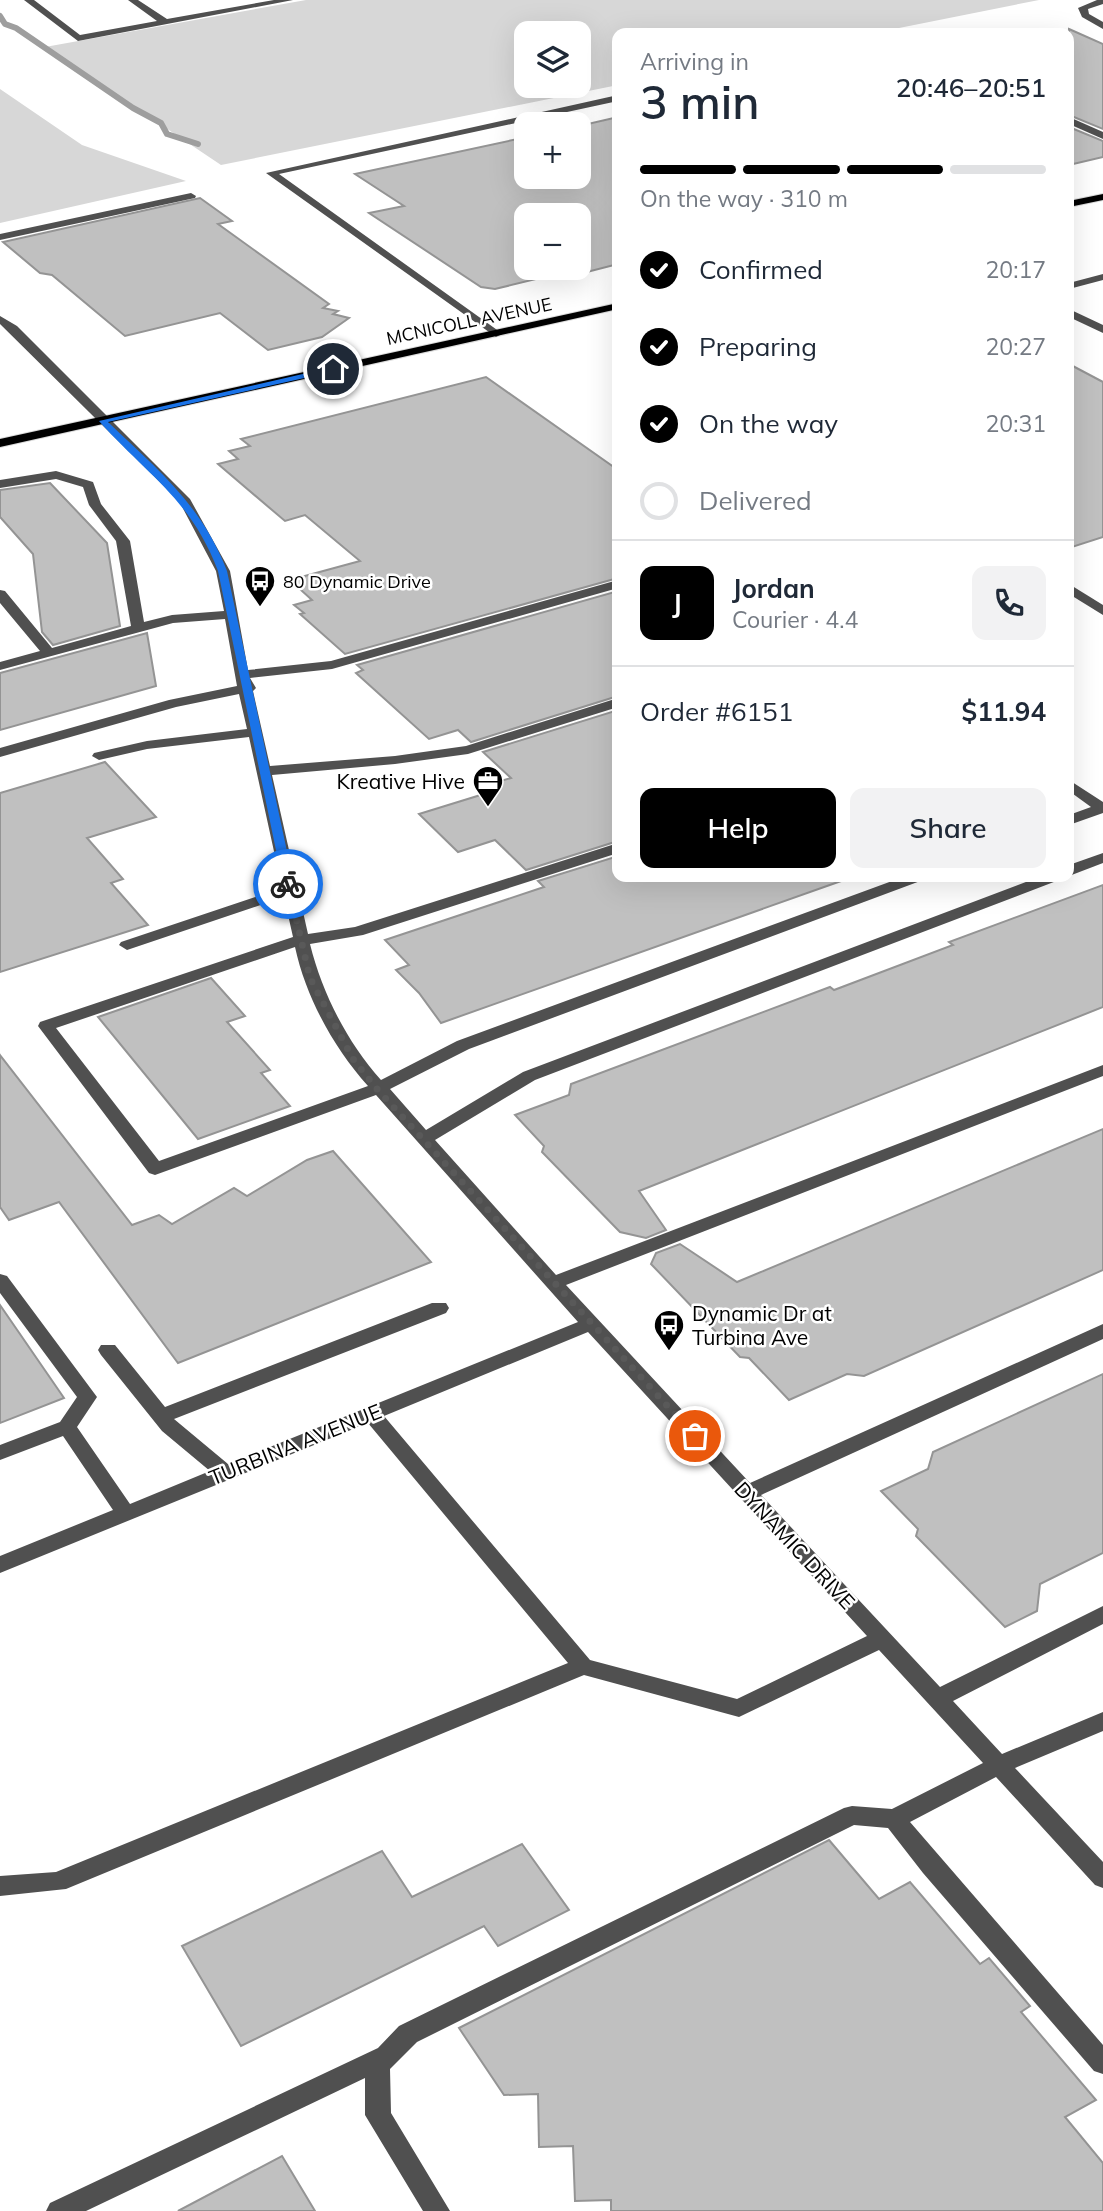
<!DOCTYPE html>
<meta charset="utf-8">
<style>
:root{--surface:#fff;--page:#f2f2f3;--text:#1f2937;--muted:#747a83;--line:#e0e1e3;--accent:#000}
body{margin:0;font-family:Mulish,sans-serif;background:var(--page);color:var(--text);height:100vh;display:flex;flex-direction:column;font-size:26px;white-space:nowrap}
*{box-sizing:border-box;margin:0}
p{font-size:23px;color:var(--muted)}
.icon{flex:none;width:38px;height:38px;fill:none;stroke:currentColor;stroke-width:2;stroke-linecap:round;stroke-linejoin:round}
.map{position:relative;flex:1;overflow:hidden}
.panel{position:absolute;left:612px;top:28px;width:462px;height:854px;display:flex;flex-direction:column;background:var(--surface);border-radius:14px;box-shadow:0 7px 28px #0002}
.panel>*{flex:none}
.buttons{position:absolute;left:514px;top:21px;display:grid;gap:14px}
.buttons a{display:grid;place-items:center;width:77px;height:77px;border-radius:14px;background:var(--surface);box-shadow:0 7px 28px #0002;font-size:35px}
.pin{position:absolute;display:grid;place-items:center;width:60px;height:60px;color:#fff;margin:-30px;border:4px solid #fff;border-radius:50%;box-shadow:0 2px 7px #0007}
.courier{position:absolute;display:grid;place-items:center;width:70px;height:70px;margin:-35px;border:5px solid #1a73e8;border-radius:50%;background:#fff;color:#222;box-shadow:0 2px 9px #0007}
.summary em{font-style:normal;font-weight:600}
.summary div{display:flex;flex-direction:column-reverse}
.summary{display:flex;align-items:center;justify-content:space-between;height:119px;padding:0 28px}
h1{font-size:46px;font-weight:600;line-height:52px}
.bar{display:grid;grid-template-columns:repeat(4,1fr);gap:10px 7px;align-content:center;height:84px;padding:0 28px}
.bar i{height:9px;border-radius:5px;background:var(--line)}
.bar .selected{background:var(--accent)}
.bar p{grid-column:span 4}
.line{display:flex;align-items:center;gap:18px;padding:0 28px;border-top:2px solid var(--line)}
.line div{flex:1}
.round{display:grid;place-items:center;flex:none;width:74px;height:74px;border-radius:14px;background:var(--page)}
ol{padding:0 28px;list-style:none}
li{display:flex;align-items:center;gap:21px;height:77px}
li p{margin-inline-start:auto}
li .icon{padding:7px;border-radius:50%;background:var(--accent);color:#fff;stroke-width:4}
li:last-child{color:var(--muted)}
li i{width:38px;height:38px;border:4px solid var(--line);border-radius:50%}
.cta{display:flex;gap:14px;margin-top:auto;padding:14px 28px}
.cta a{flex:1;height:80px;border-radius:14px;background:var(--accent);color:#fff;font-size:28px;font-weight:600;line-height:80px;text-align:center}
.cta a+a{background:var(--page);color:var(--text)}
.map>svg:first-child{display:block}
.green{fill:#d7d7d7;fill-rule:evenodd}
.lines{fill:none;stroke-linecap:round;stroke-linejoin:round}
.stream{stroke:#9e9e9e;stroke-width:6}
.building{fill:#c0c0c0;stroke:#949494;stroke-width:2;fill-rule:evenodd}
.major-casing{stroke:#dbdbdb;stroke-width:2}
.minor{fill:#505050;fill-rule:evenodd}
.major{fill:#000;fill-rule:evenodd}
.route{fill:#1a73e8}
.done{stroke:#595959;stroke-width:7;stroke-dasharray:0 12.6}
.labels{text-anchor:middle;dominant-baseline:central;stroke-width:5;stroke-linejoin:round;paint-order:stroke}
.far-street-label{font-size:18px;fill:#000;stroke:#fff}
.far-poi-label{font-size:18px;fill:#000;stroke:#fff;text-anchor:start}
.poi-label{font-size:21px;fill:#000;stroke:#fff;text-anchor:end}
.street-label{font-size:21px;fill:#000;stroke:#fff}
</style>
<div class="map">
<svg width="1103" height="2211" viewBox="0 0 1103 2211">
<rect width="100%" height="100%" fill="#fff"/>
<g class="green">
<path d="M306,0h733l-165,33h-256v52l-397,80 -176,-118zM527,33h52v53h-52z"/>
<path d="M0,89l82,56 104,36 -186,42z"/>
</g>
<g class="lines">
<path class="stream" d="M0,16l5,8 11,4 117,80 28,15 6,11 31,10"/>
</g>
<g class="building">
<path d="M1069,29l34,15v85l-34,-14z"/>
<path d="M618,117v147l-31,8 -14,-2 -78,19 -14,-2 -112,-74 35,-7 -49,-32 172,-37v40h52v-51zM527,215h52v53h-52z"/>
<path d="M1069,127l34,14v16l-34,8z"/>
<path d="M200,198l32,23 -14,3 111,80 -6,4 15,3 -5,3 16,4 -27,19 -54,13 -48,-37 -95,23 -73,-61 -12,-2 -37,-31z"/>
<path d="M1069,364l34,18v155l-34,11z"/>
<path d="M486,377l132,93v108l-273,76 -45,-40 4,-1 -10,-8 18,-5 -22,-20 70,-19 -55,-46 -20,6 -67,-57 20,-5 -9,-8 21,-5 -9,-7z"/>
<path d="M50,483l57,60 13,83 -67,19 -11,-13 -9,-78 -33,-37v-27z"/>
<path d="M618,591v105l-147,46 -13,-12 -29,9 -73,-66 7,-3 -6,-5z"/>
<path d="M147,633l9,53 -156,44v-57z"/>
<path d="M618,710v131l-92,29 -31,-30 -37,12 -39,-38 68,-21 -7,-6 31,-9 -28,-26z"/>
<path d="M105,762l51,55 -69,21 36,41 -12,4 37,42 -148,47v-179z"/>
<path d="M618,856v21h222l1,4 -400,142 -22,-30 -23,-23 13,-5 -24,-25 159,-53 -6,-6z"/>
<path d="M1103,885v122l-464,184 27,39 -20,8 -26,-6 -78,-80 2,-6 -29,-31 54,-20 2,-11 259,-97 4,3 119,-45 -4,-3z"/>
<path d="M211,978l34,38 -18,6 43,48 -9,3 29,33 -92,33 -100,-122z"/>
<path d="M0,1055l132,170 27,-10 13,9 62,-36 13,8 60,-36 26,-9 98,111 -253,101 -119,-161 -50,18 -9,-13z"/>
<path d="M1103,1129v141l-239,106 -17,-2 -58,26 -40,-42 -9,-1 -89,-93 5,-11 24,-9 57,38z"/>
<path d="M0,1305l64,93 -64,25z"/>
<path d="M1103,1374v179l-63,31 -3,27 -32,16 -89,-91 2,-7 -37,-38 47,-22 5,-17z"/>
<path d="M829,1840l50,59 31,-17 70,82 9,-6 41,48 -9,6 75,88 -31,17 38,46v48h-492v-11l-36,1 -2,-55 -34,1 -1,-53 -34,1 -45,-67z"/>
<path d="M522,1844l47,66 -71,36 -14,-20 -243,120 -59,-100 200,-95 30,46z"/>
<path d="M282,2156l33,55h-137z"/>
</g>
<g class="lines">
<g class="major-casing">
<g id="major">
<path d="M1103,194v6l-34,7v-6z"/>
<path d="M618,303v6l-618,138v-8z"/>
</g>
</g>
<g class="minor">
<path d="M24,0h10l46,35 77,-14 -29,-21h10l29,19 107,-19h19l-215,41z"/>
<path d="M1097,0h6v4l-15,5 1,5 14,8v7l-21,-12 -4,-9z"/>
<path d="M1034,29l4,4h-13l2,-2z"/>
<path d="M618,95v6l-339,73 221,158 2,2 -6,3 -230,-164z"/>
<path d="M1069,117l34,15v7l-34,-15z"/>
<path d="M191,193l5,3 -1,2 -195,42v-6z"/>
<path d="M1103,274v6l-34,9v-6z"/>
<path d="M1069,309l34,16v8l-34,-16z"/>
<path d="M0,316l17,10 173,173 40,72 18,99 83,-9 287,-81v8l-286,81 -82,9 6,10 -3,3 17,75 125,-10 71,-10 152,-48v9l-150,47 -73,10 -123,11 36,159 47,-7 263,-84v10l-255,82 -53,9c12,49 37,98 71,136l76,-39 446,-164h22l-2,3 -454,169 -79,40 36,41 97,-58 516,-195h22l-2,3 -524,200 -100,60 121,135 547,-210v11l-537,209 184,198 353,-159v15l-342,156 179,192 163,-81v18l-150,77 49,53 101,-42v19l-88,37 88,94v26l-8,-3 -99,-108 -86,45 193,223v29l-9,-3 -171,-198 -35,-45 -34,-3 -437,217 -27,27 1,44 59,98h-27l-58,-96v-37l-279,133h-40l4,-8 328,-155 21,-22 445,-218 8,-2 40,3 91,-46 -104,-113 -140,67 -155,-42 -518,214 -66,7v-20l56,-4 512,-209 -200,-240 -368,150v-17l113,-46 -50,-74 -63,24v-15l60,-23 17,-25 -77,-104v-19l7,2 90,121 -20,30 53,77 80,-33 -48,-40 -61,-76 -3,-5 3,-5h14l50,62 267,-104h14l3,5 -3,5 -272,106 54,45 350,-142 -202,-227 -221,80 -6,-2 -111,-147 2,-4 253,-85 -9,-40 -151,51 -6,2 -8,-5 2,-3 161,-54 -33,-151 -102,12 -48,11 -7,-4 2,-3 53,-12 100,-12 -8,-35 -63,13 -176,50v-9l169,-48 68,-14 -12,-67 -52,4 -173,47v-8l40,-11 -40,-48v-13l5,1 47,57 79,-22 -15,-85 -27,-36 -6,-18 -27,-8 -56,9v-8l56,-9 37,11 8,22 29,37 14,81 28,-7 52,-4 -8,-40 -37,-70 -179,-177zM295,947c11,51 39,101 73,139l-209,75 -103,-133zM588,1332l279,304 -130,63 -147,-39 -206,-244z"/>
<path d="M1069,584l34,21v10l-34,-21z"/>
<path d="M1069,780l34,22v11l-34,12v-10l22,-8 -22,-16z"/>
<path d="M1103,853v10l-34,13v-11z"/>
</g>
<use href="#major" class="major"/>
</g>
<path class="route" d="M333,367l3,4 -228,51c49,47 94,83 119,149l67,313 -6,3 -5,-3 -65,-313c-27,-72 -71,-96 -119,-150z"/>
<g class="lines">
<path class="done" d="M288,884l22,94 43,81 24,30 318,347"/>
</g>
<defs>
<g id="bus-pin" transform="scale(1.575)"><path d="M0 17L-7.5 6A9.5 9.5 0 1 1 7.5 6Z" fill="#000" stroke="#fff"/><path d="M-5-6H5V4H4V6H2V4H-2V6H-4V4H-5ZM-3.5-4V0h7V-4ZM-3.5 1.2v1.5H-2V1.2ZM2 1.2v1.5H3.5V1.2Z" fill="#fff"/></g>
<g id="office-pin" transform="scale(1.575)"><path d="M0 17L-7.5 6A9.5 9.5 0 1 1 7.5 6Z" fill="#000" stroke="#fff"/><path d="M-6-3h4V-5.5h4V-3h4V5H-6ZM-1-4.5V-3h2v-1.5ZM-6 0V1H6V0Z" fill="#fff"/></g>
</defs>
<g fill-rule="evenodd">
<use href="#bus-pin" x="260" y="581"/>
<use href="#office-pin" x="488" y="781"/>
<use href="#bus-pin" x="669" y="1325"/>
</g>
<g class="labels">
<g class="far-street-label">
<text transform="translate(469 321) rotate(-12)">MCNICOLL AVENUE</text>
</g>
<g class="far-poi-label">
<text x="283" y="581">80 Dynamic Drive</text>
</g>
<g class="poi-label">
<text x="465" y="781">Kreative Hive</text>
<text x="692" y="1313" text-anchor="start">Dynamic Dr at<tspan x="692" dy="24">Turbina Ave</tspan></text>
</g>
<g class="street-label">
<text transform="translate(295 1444) rotate(-22)">TURBINA AVENUE</text>
<text transform="translate(795 1545) rotate(47)">DYNAMIC DRIVE</text>
</g>
</g>
</svg>
<div class="buttons">
<a><svg class="icon" aria-label="layers" viewBox="0 0 24 24"><path d="M12 4l9 5-9 5-9-5zM3 14l9 5 9-5"/></svg></a>
<a>+</a>
<a>−</a>
</div>
<div class="pin" style="left:695px;top:1436px;background:#ea580c"><svg class="icon" aria-label="bag" viewBox="0 0 24 24"><path d="M5 8h14l-1 12H6zM9 8a3 3 0 0 1 6 0"/></svg></div>
<div class="pin" style="left:333px;top:369px;background:#1f2937"><svg class="icon" aria-label="home" viewBox="0 0 24 24"><path d="M3 11l9-7 9 7M6 9v11h12V9"/></svg></div>
<div class="courier" style="left:288px;top:884px"><svg class="icon" aria-label="bike" viewBox="0 0 24 24"><circle cx="6" cy="16" r="4"/><circle cx="18" cy="16" r="4"/><path d="M6 16l4-8h5l3 8M10 8l3 8H6M13 5h3"/></svg></div>
<section class="panel">
<div class="summary"><div><h1>3 min</h1><p>Arriving in</p></div><em>20:46–20:51</em></div>
<div class="bar"><i class="selected"></i><i class="selected"></i><i class="selected"></i><i></i><p>On the way · 310 m</p></div>
<ol>
<li><svg class="icon" aria-label="check" viewBox="0 0 24 24"><path d="M5 12l5 5 9-10"/></svg>Confirmed<p>20:17</p></li>
<li><svg class="icon" aria-label="check" viewBox="0 0 24 24"><path d="M5 12l5 5 9-10"/></svg>Preparing<p>20:27</p></li>
<li><svg class="icon" aria-label="check" viewBox="0 0 24 24"><path d="M5 12l5 5 9-10"/></svg>On the way<p>20:31</p></li>
<li><i></i>Delivered</li>
</ol>
<div class="line" style="height:126px"><b class="round" style="background:var(--accent);color:#fff">J</b><div><b>Jordan</b><p>Courier · 4.4</p></div><a class="round"><svg class="icon" aria-label="phone" viewBox="0 0 24 24"><path d="M5 4h4l2 5-3 2q2 4 5 5l2-3 5 2v4C11 20 4 13 5 4z"/></svg></a></div>
<div class="line" style="height:91px"><div>Order #6151</div><b>$11.94</b></div>
<div class="cta"><a>Help</a><a>Share</a></div>
</section>
</div>
